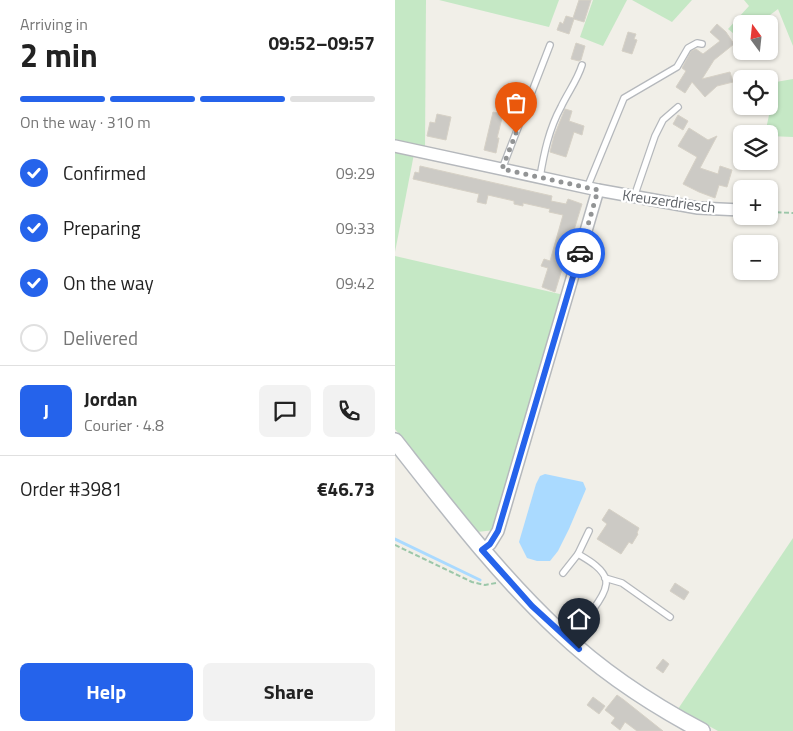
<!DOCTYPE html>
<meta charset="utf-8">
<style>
:root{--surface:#fff;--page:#f2f2f2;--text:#222;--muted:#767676;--line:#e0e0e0;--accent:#2563eb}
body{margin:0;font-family:"Titillium Web",sans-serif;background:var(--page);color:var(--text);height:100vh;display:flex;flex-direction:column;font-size:19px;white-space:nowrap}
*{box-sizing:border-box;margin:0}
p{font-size:16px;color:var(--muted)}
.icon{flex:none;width:28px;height:28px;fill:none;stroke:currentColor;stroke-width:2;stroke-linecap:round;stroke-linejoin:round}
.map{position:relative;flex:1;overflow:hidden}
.drawer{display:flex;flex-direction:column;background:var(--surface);width:395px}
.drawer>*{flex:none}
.needle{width:32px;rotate:345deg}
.fabs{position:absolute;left:338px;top:15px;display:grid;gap:10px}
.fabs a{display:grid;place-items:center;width:45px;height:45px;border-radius:8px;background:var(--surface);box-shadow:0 1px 4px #0004;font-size:25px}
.pin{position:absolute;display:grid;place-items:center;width:42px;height:42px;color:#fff;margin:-51px -21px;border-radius:50% 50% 50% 0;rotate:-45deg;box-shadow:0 0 5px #0007}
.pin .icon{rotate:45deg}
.courier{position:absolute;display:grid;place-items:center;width:50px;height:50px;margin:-25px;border:4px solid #2563eb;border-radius:50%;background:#fff;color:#222;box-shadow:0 1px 6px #0007}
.summary em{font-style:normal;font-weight:700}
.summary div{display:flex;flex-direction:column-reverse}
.summary{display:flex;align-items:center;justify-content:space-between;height:85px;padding:0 20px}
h1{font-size:32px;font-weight:700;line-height:38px}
.bar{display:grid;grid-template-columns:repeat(4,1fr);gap:8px 5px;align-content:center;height:60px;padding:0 20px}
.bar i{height:6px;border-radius:4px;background:var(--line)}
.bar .current{background:var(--accent)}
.bar p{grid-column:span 4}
.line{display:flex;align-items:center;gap:12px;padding:0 20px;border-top:1px solid var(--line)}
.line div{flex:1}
.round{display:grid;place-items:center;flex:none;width:52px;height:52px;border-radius:8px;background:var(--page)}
ol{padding:0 20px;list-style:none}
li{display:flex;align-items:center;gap:15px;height:55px}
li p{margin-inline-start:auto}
li .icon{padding:5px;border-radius:50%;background:var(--accent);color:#fff;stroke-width:4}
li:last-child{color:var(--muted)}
li i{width:28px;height:28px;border:2px solid var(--line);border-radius:50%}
.button{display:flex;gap:10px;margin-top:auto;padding:10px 20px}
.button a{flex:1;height:58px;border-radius:8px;background:var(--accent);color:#fff;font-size:20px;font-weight:700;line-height:58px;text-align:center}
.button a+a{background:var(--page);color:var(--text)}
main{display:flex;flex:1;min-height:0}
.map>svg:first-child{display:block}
.green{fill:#c5e8c5}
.water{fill:#aadaff}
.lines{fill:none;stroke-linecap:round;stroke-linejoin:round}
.stream{stroke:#aadaff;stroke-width:3}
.building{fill:#cccac5;stroke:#d6d1c6}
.service-casing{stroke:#b5b8bc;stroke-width:8}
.minor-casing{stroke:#b5b8bc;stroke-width:14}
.secondary-casing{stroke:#b6babf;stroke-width:18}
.path{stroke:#9cc7a9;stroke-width:2;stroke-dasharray:5 2.5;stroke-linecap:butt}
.service{stroke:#fff;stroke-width:5.5}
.minor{stroke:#fff;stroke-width:11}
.secondary{stroke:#fff;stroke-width:15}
.done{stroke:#929495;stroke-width:5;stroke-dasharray:0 9}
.route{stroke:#2563eb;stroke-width:6}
.labels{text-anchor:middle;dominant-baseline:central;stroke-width:4.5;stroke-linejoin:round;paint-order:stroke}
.street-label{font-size:15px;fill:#5f6368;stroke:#fff}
</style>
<main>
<section class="drawer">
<div class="summary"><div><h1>2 min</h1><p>Arriving in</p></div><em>09:52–09:57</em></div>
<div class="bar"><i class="current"></i><i class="current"></i><i class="current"></i><i></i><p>On the way · 310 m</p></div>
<ol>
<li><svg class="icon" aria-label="check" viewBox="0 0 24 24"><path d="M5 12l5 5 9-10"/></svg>Confirmed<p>09:29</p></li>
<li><svg class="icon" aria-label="check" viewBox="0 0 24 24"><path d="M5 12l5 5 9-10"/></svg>Preparing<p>09:33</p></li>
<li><svg class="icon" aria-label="check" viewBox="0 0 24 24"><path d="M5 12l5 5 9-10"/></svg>On the way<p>09:42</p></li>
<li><i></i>Delivered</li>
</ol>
<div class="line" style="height:90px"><b class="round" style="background:var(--accent);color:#fff">J</b><div><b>Jordan</b><p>Courier · 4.8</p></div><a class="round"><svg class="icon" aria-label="chat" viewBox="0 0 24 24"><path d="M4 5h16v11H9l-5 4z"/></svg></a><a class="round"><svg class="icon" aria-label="phone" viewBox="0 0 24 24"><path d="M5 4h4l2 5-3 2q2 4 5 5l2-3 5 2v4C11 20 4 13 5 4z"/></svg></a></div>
<div class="line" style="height:65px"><div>Order #3981</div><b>€46.73</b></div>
<div class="button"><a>Help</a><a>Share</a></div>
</section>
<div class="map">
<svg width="398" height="731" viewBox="0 0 398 731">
<rect width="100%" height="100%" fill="#f1efe8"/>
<g class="green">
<path d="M0,0h31l-1,149 -30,-6z"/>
<path d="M44,0h120l-10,27z"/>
<path d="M198,0h34l-24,46 -23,-9z"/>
<path d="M237,0h60l-20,22z"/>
<path d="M349,0h49v46l-15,-37 -20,15h-17v12l-2,2 -11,-9 21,-23z"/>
<path d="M398,79v58l-24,-1v-2h-4l11,-52z"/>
<path d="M0,150l19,4 -19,98z"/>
<path d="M0,256l169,39 -69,235 -18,2 -82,-103z"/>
<path d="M398,538v193h-75l-40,-22z"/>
</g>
<path class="water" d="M150,474l38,8 3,7 -17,40 -11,22 -8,10h-13l-10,-3 -8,-16 17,-58 4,-8z"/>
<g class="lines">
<path class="stream" d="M0,539l85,41"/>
</g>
<g class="building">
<path d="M184,0h12l-7,22 -10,-3 -5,15 -12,-4 3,-8 3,2 3,-8 7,2z"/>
<path d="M322,24l9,8 8,12 -20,16 -12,19 28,-7 3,10 -16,4 -12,11 -13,-15 -7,11 -9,-6 10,-16 -4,-3 9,-17 5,-2 7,5 17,-13 -10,-9z"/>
<path d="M233,32l8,2 -2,5 3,1 -5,14 -10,-3z"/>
<path d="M181,43l9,3 -4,14 -2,1 -8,-2z"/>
<path d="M170,109l7,2 -3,10 15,5 -2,9 -8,-3 -8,25 -16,-5 4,-16z"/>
<path d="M98,112l10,2 -6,24h2l-3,15 -12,-3z"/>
<path d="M42,114l14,3 -5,23 -19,-4 3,-14 5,1z"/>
<path d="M283,115l10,6 -5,9 -10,-6z"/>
<path d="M294,128l19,12 9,-4 -17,32 18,6 2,-8 12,4 -5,17 -8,-2 -4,13 -16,-6 -16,-8 14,-27 -19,-11z"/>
<path d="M25,166l132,30 -1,5 15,3 2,-5 14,5 -27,88 -13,-5 6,-19 -7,-2 3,-7 6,2 13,-46 -14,-3 1,-3 -27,-6v3l-9,-2v-3l-26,-6 -2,9 -9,-2 2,-8 -66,-15 2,-7 4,1z"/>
<path d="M214,509l30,19 -2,5 1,1 -6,10 -3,-2 -8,12 -24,-15 10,-15 -5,-4z"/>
<path d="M280,583l14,9 -5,8 -14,-9z"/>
<path d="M268,659l6,5 -6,9 -7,-5z"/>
<path d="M222,695l7,5 39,31h-26l-12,-9 -5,8 -9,-7 4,-5 -10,-8z"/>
<path d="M198,697l12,9 -6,8 -12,-9z"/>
</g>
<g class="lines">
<g class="service-casing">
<g id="service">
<path d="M107,169l48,-124"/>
<path d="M145,177c4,-24 9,-48 21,-70 7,-15 16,-26 21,-42"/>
<path d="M192,188l37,-90 53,-31 11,-19 9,-5 5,1"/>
<path d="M239,197l21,-61 8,-16 15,-13"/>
<path d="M168,573l15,-19"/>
<path d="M210,578l17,5 48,34"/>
<path d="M175,638c9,-13 39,-42 36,-58 -3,-12 -18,-20 -28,-26l11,-23"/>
</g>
</g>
<g class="minor-casing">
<g id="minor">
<path d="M0,146l203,44 100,18 43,2"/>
<path d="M87,550l8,-6 8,-13 100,-341"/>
</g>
</g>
<g class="secondary-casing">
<path id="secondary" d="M0,441c52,66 103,133 164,190 42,40 92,73 143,100"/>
</g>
<g class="path">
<path d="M374,212l24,1"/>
<path d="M0,545l77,37 13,3 11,-2"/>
</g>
<use href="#service" class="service"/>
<use href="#minor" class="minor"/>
<use href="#secondary" class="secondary"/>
</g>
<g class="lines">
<path class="done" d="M121,133l-14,36 96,21 -18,63"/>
<path class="route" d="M184,649l-47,-43 -50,-56 8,-6 8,-13 82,-278"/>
</g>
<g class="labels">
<g class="street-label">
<text transform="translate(274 201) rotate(8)">Kreuzerdriesch</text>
</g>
</g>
</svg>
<div class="fabs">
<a><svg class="needle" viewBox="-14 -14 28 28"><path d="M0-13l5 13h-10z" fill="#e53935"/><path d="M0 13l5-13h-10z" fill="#767676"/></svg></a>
<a><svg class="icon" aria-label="locate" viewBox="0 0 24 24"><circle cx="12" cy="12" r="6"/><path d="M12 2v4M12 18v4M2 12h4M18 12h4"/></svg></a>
<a><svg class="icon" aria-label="layers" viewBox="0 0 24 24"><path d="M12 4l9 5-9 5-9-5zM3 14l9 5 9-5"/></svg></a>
<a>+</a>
<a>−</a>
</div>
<div class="pin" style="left:121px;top:133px;background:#ea580c"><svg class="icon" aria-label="bag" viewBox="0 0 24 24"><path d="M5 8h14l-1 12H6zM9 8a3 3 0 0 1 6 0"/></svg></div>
<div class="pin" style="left:184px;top:649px;background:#1f2937"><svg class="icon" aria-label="home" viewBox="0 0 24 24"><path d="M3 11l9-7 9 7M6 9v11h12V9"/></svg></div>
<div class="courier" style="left:185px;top:253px"><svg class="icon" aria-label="car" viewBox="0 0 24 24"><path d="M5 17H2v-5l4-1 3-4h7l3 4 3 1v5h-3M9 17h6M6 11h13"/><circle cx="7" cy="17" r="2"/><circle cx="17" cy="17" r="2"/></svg></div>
</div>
</main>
